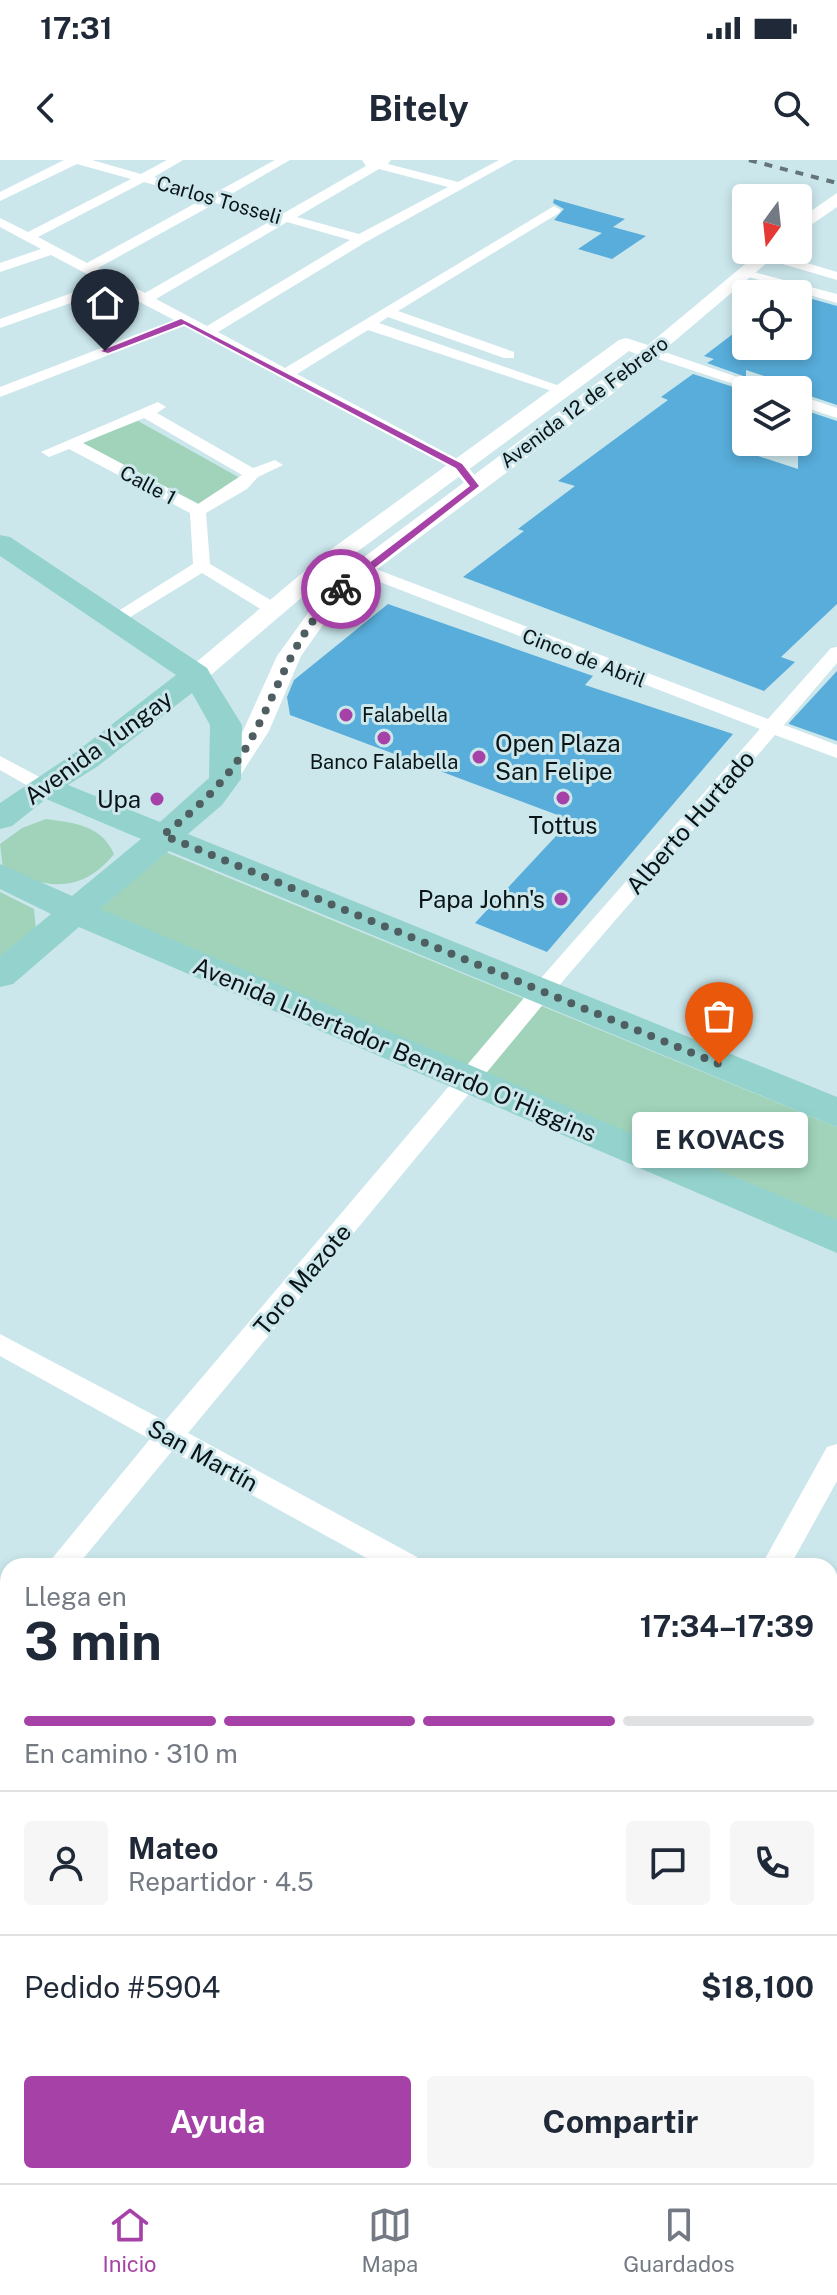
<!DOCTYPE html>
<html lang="es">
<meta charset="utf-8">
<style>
:root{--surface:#fff;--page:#f6f6f7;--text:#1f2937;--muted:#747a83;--line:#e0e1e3;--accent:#a642a7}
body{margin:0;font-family:"Public Sans",sans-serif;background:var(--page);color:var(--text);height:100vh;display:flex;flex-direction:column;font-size:30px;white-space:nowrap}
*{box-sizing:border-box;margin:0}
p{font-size:26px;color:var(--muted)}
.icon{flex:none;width:44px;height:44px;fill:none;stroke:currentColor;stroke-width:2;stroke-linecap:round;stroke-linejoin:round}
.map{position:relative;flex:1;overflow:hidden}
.sheet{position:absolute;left:0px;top:1398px;width:838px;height:626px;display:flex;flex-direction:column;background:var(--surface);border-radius:24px 24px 0 0;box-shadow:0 4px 12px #0003}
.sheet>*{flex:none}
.needle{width:52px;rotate:195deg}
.tools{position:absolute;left:732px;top:24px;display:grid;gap:16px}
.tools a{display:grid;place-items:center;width:80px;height:80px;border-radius:8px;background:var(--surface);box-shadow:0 4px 12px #0003;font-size:40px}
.pin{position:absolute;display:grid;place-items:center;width:68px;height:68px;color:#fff;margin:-82px -34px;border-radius:50% 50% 50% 0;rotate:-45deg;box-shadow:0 0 8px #0007}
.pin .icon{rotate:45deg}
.courier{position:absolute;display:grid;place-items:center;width:80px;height:80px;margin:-40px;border:6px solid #a642a7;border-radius:50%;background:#fff;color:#222;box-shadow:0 2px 10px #0007}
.bubble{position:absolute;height:56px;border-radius:8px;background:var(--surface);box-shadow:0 4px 12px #0003;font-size:26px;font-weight:700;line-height:56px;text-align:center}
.summary em{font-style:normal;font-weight:700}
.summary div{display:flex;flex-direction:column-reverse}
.summary{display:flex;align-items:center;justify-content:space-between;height:136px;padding:0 24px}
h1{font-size:52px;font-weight:700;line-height:60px}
.bar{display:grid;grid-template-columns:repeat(4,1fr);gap:12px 8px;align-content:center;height:96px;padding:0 24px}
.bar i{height:10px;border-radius:6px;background:var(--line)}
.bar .current{background:var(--accent)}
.bar p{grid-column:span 4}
.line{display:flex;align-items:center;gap:20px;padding:0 24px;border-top:2px solid var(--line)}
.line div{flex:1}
.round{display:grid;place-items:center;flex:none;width:84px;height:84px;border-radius:8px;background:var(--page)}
.button{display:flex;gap:16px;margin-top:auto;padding:16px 24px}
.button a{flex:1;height:92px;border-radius:8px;background:var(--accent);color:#fff;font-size:32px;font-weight:700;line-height:92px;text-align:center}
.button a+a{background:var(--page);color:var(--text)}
.status{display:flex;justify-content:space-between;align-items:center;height:56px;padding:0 40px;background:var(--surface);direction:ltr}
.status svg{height:22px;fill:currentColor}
header{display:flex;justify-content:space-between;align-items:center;height:104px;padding:0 24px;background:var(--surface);font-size:36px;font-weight:700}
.dock{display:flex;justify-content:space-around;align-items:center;height:112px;border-top:2px solid var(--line);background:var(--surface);font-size:22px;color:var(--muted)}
.dock a{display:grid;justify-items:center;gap:4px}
.dock .current{color:var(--accent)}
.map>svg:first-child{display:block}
.green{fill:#a0d3ba}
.building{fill:#58adda}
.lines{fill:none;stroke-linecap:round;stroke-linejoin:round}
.minor{fill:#fff;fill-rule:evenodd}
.tertiary{fill:#fff;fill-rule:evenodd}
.primary{fill:#94d3cd;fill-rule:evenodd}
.rail{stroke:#637578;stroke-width:4;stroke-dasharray:8 8;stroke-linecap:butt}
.route{fill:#a642a7}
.done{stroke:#4e5e61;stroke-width:8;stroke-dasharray:0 14.4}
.poi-dot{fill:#a642a7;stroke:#cbe7ec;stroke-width:3}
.labels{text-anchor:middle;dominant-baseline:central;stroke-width:6;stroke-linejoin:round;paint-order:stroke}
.far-street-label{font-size:20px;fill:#0a1416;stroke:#cbe7ec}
.far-poi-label{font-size:20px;fill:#0a1416;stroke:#cbe7ec;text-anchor:start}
.poi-label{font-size:24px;fill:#0a1416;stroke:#cbe7ec;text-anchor:end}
.street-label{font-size:24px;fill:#0a1416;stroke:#cbe7ec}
</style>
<div class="status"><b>17:31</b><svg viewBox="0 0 49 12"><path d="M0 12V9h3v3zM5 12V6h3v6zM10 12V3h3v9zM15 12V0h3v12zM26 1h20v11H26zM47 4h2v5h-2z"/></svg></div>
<header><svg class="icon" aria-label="back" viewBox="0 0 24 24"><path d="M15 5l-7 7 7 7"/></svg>Bitely<svg class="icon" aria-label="search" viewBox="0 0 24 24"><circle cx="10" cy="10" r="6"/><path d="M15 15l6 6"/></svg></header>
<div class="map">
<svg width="837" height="2023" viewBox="0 0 837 2023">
<rect width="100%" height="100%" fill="#cbe7ec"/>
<g class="green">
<path d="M138,261l102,57 -41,26 -119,-61z"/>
<path d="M46,659c29,4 55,6 68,35 -32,40 -68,35 -111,15l-3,-25 22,-16z"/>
<path d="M158,689l679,278v104l-740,-317v-19z"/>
<path d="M0,732l34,17 2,22 -36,30z"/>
</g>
<g class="building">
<path d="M554,39l71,20 -12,8 33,9 -34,23 -34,-10 24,-16 -48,-13 10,-11 -11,-6z"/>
<path d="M798,135l39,11v99l-39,-13v-5l-52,-17v7l-39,-14 7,-4 -10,-3 42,-32v22h52z"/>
<path d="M693,214l53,17v61l52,17v-61l39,13v183l-56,53 14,5 -31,29 -301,-114 61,-46 -6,-2 57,-43 -17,-5 110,-81 -7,-3z"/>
<path d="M388,444l205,72 -8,9 148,49 -186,218 -72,-29 96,-103 -281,-105 -3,-18 7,-17z"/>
<path d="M837,511v70l-48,-17v-1z"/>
</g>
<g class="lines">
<g class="minor">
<path d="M64,0h28l49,14 26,-14h16l-29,17 59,17 62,-34h15l-64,37 58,16 82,-47 -4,-6h29l-3,4 70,18 41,-22h15l-148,82 -148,90 67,36 269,-162 7,4 -2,3 -161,98 116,41v6h-10l-116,-41 -9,6 192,67 -13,3 -190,-63 -71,44 168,89 18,23 -8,5 -6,-2 -16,-20 -269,-143 -184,71v-10l174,-67 -61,-32 -113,40v-9l102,-37 -51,-27 -51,17v-9l41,-14 -41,-22v-9l28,14 103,-53 -54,-15 -77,37v-9zM379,9l69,18 -89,47 -62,-17zM144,22l59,17 -116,64 -49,-26zM216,43l58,16 -129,74 -47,-25zM287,62l63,18 -143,86 -51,-27z"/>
<path d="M767,91l70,21v8l-75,-22v-6z"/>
<path d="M742,109l95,25v9l-95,-28z"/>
<path d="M646,189h10l119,41h-23l-106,-35z"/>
<path d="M798,235l39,13v10l-39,-13z"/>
<path d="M158,242l8,5 -9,6 96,55 22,-8 8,5 -25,12 -11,12 -41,24 4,51 69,41v8h-12l-65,-40 -83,51 -6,1 -9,-5 89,-56 -3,-51 -121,-64 -20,8 -8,-5zM144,258l98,57 -44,29 -115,-61z"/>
<path d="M334,393l434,166 63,-71 6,-1v16l-53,62 53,20v13l-62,-23 -225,261 -362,437 229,124 4,9h-40l-209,-115 -95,115h-31l104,-127 -150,-83v-22l165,87 369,-435 226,-257 -432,-167 -3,-4z"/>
<path d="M0,596l49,26 3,4 -3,4h-14l-35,-20z"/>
<path d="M837,1284v37l-47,85h-29l66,-119z"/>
<path d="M8,1455v33l-8,3v-33z"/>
<path d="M830,1621l7,3v31l-7,-3z"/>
<path d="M0,1938l8,3v37l-8,-3z"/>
<path d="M66,2016h42l3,7h-42z"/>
<path d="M414,2016h37l-3,7h-37z"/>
</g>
<g class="tertiary">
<path d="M837,33v14l-39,27v-14z"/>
<path d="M762,90h20l-170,144 -244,182 -31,29 -36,51 -32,75 -31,48 -4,6h-18l-4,-6 31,-48 34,-75 44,-61 31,-29 284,-212 -7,-3 -287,212 -137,117h-18l-3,-5 3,-5 139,-117 293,-213 7,-2 22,7z"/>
</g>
<path class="primary" d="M0,375l10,2 197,131 4,7 31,50 -1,54 -19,26 -34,29 649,263v30l-668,-276 -69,58 737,311v33l-758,-326 -66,57 -13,3v-31l51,-42 -51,-25v-25l72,32 69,-57 -95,-40 -34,27 -12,3v-26l76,-51 100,-77 -176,-119zM192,533l18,32 -1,53 -49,44 -92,-37 30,-19z"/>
<path class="rail" d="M749,0l88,23"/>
</g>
<path class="route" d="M181,159l281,145 17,22 -134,105h-7v-4l132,-101 -14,-18 -272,-144 -76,29 -7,-2z"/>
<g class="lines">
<path class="done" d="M341,429c-45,42 -58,89 -85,141 -23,45 -54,75 -93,105l556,229"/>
</g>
<g class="poi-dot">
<circle cx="346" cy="555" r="8"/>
<circle cx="384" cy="578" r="8"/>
<circle cx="479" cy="597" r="8"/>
<circle cx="563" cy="638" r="8"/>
<circle cx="157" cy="639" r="8"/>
<circle cx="561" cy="739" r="8"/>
</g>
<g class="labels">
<g class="far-street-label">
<text transform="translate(219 40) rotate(16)">Carlos Tosseli</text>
<text transform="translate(584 242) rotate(-37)">Avenida 12 de Febrero</text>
<text transform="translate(148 325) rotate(28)">Calle 1</text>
<text transform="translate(584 498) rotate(21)">Cinco de Abril</text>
</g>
<g class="far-poi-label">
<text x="362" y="555">Falabella</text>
<text x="384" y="602" text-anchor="middle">Banco Falabella</text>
</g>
<g class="poi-label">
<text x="495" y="583" text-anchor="start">Open Plaza<tspan x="495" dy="28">San Felipe</tspan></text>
<text x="141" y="639">Upa</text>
<text x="563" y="665" text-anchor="middle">Tottus</text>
<text x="545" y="739">Papa John's</text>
</g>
<g class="street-label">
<text transform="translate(98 587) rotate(-36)">Avenida Yungay</text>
<text transform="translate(690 662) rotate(-49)">Alberto Hurtado</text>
<text transform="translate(395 889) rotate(23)">Avenida Libertador Bernardo O'Higgins</text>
<text transform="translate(302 1119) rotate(-50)">Toro Mazote</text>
<text transform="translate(203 1295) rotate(29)">San Martín</text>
</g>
</g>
</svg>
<div class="tools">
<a><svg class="needle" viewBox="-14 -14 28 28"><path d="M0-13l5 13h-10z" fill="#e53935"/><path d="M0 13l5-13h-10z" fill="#747a83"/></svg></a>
<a><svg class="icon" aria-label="locate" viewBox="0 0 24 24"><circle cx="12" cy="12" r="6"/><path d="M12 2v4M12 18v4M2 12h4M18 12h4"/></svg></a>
<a><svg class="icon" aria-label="layers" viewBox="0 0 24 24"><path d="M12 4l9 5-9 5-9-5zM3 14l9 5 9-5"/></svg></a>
</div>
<div class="pin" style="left:719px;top:904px;background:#ea580c"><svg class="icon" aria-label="bag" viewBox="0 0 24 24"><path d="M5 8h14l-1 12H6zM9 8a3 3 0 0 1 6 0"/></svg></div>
<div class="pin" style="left:105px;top:191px;background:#1f2937"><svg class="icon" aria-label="home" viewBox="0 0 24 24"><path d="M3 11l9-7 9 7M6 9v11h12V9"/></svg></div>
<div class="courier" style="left:341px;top:429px"><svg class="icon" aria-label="bike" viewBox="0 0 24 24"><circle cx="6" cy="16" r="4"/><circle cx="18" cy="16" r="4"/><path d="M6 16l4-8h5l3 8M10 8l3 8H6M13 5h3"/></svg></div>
<div class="bubble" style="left:632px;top:952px;width:176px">E KOVACS</div>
<section class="sheet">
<div class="summary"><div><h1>3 min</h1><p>Llega en</p></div><em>17:34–17:39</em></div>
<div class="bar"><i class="current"></i><i class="current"></i><i class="current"></i><i></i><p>En camino · 310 m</p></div>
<div class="line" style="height:144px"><a class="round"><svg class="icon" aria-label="person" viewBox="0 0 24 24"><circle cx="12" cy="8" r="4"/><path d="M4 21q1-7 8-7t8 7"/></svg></a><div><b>Mateo</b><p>Repartidor · 4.5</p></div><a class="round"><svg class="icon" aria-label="chat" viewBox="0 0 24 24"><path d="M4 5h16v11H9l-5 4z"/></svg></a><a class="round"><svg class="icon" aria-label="phone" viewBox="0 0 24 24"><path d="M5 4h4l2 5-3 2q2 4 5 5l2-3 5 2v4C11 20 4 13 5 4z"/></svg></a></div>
<div class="line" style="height:104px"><div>Pedido #5904</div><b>$18,100</b></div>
<div class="button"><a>Ayuda</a><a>Compartir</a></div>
</section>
</div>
<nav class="dock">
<a class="current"><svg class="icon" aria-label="home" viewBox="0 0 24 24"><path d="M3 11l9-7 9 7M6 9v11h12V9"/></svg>Inicio</a>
<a><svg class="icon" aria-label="map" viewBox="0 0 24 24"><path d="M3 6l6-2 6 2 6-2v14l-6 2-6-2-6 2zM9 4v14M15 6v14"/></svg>Mapa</a>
<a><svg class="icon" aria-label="saved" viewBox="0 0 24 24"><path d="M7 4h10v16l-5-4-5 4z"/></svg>Guardados</a>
</nav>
